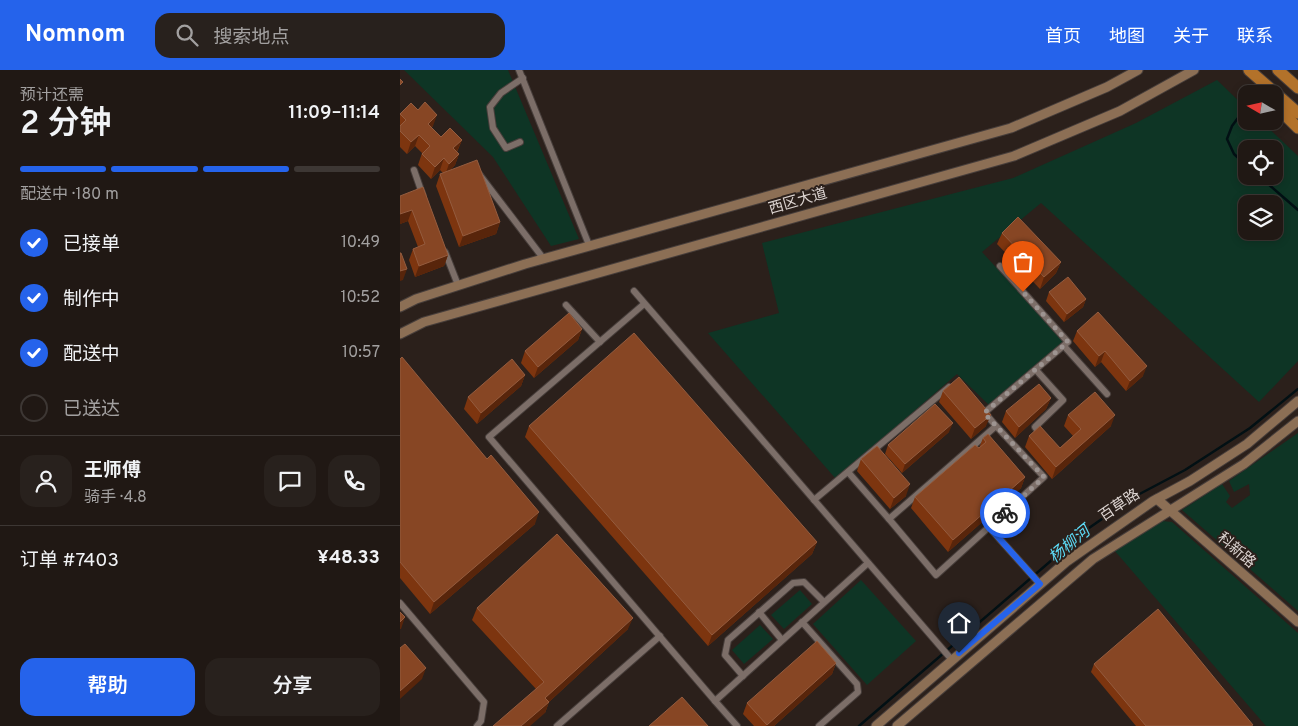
<!DOCTYPE html>
<html lang="zh">
<meta charset="utf-8">
<style>
:root{--surface:#201814;--page:#28211d;--text:#f1f3f6;--muted:#a2a0a0;--line:#3d3734;--accent:#2563eb}
body{margin:0;font-family:Overpass,"Noto Sans SC",sans-serif;background:var(--page);color:var(--text);height:100vh;display:flex;flex-direction:column;font-size:19px;white-space:nowrap}
*{box-sizing:border-box;margin:0}
p{font-size:16px;color:var(--muted)}
.icon{flex:none;width:28px;height:28px;fill:none;stroke:currentColor;stroke-width:2;stroke-linecap:round;stroke-linejoin:round}
.map{position:relative;flex:1;overflow:hidden}
.sheet{display:flex;flex-direction:column;background:var(--surface);width:400px}
.sheet>*{flex:none}
.needle{width:32px;rotate:279deg}
.fabs{position:absolute;left:838px;top:15px;display:grid;gap:10px}
.fabs a{display:grid;place-items:center;width:45px;height:45px;border-radius:10px;background:var(--surface);box-shadow:0 2px 8px #0003,0 0 0 1px var(--line);font-size:25px}
.pin{position:absolute;display:grid;place-items:center;width:42px;height:42px;color:#fff;margin:-51px -21px;border-radius:50% 50% 50% 0;rotate:-45deg;box-shadow:0 0 5px #0007}
.pin .icon{rotate:45deg}
.courier{position:absolute;display:grid;place-items:center;width:50px;height:50px;margin:-25px;border:4px solid #2563eb;border-radius:50%;background:#fff;color:#222;box-shadow:0 1px 6px #0007}
.overview em{font-style:normal;font-weight:600}
.overview div{display:flex;flex-direction:column-reverse}
.overview{display:flex;align-items:center;justify-content:space-between;height:85px;padding:0 20px}
h1{font-size:32px;font-weight:600;line-height:38px}
.bar{display:grid;grid-template-columns:repeat(4,1fr);gap:8px 5px;align-content:center;height:60px;padding:0 20px}
.bar i{height:6px;border-radius:4px;background:var(--line)}
.bar .current{background:var(--accent)}
.bar p{grid-column:span 4}
.line{display:flex;align-items:center;gap:12px;padding:0 20px;border-top:1px solid var(--line)}
.line div{flex:1}
.round{display:grid;place-items:center;flex:none;width:52px;height:52px;border-radius:15px;background:var(--page)}
ol{padding:0 20px;list-style:none}
li{display:flex;align-items:center;gap:15px;height:55px}
li p{margin-inline-start:auto}
li .icon{padding:5px;border-radius:50%;background:var(--accent);color:#fff;stroke-width:4}
li:last-child{color:var(--muted)}
li i{width:28px;height:28px;border:2px solid var(--line);border-radius:50%}
.button{display:flex;gap:10px;margin-top:auto;padding:10px 20px}
.button a{flex:1;height:58px;border-radius:15px;background:var(--accent);color:#fff;font-size:20px;font-weight:600;line-height:58px;text-align:center}
.button a+a{background:var(--page);color:var(--text)}
header{display:flex;align-items:center;gap:30px;box-sizing:border-box;height:70px;padding:0 25px;background:var(--accent);color:#fff}
header strong{font-size:24px}
nav{display:flex;gap:28px;margin-inline-start:auto;font-size:18px}
.search{width:350px;height:45px;background:var(--page);display:flex;align-items:center;gap:12px;box-sizing:border-box;padding:0 18px;border-radius:15px;color:var(--muted);font-size:19px}
main{display:flex;flex:1;min-height:0}
.map>svg:first-child{display:block}
.green{fill:#0e3525;fill-rule:evenodd}
.lines{fill:none;stroke-linecap:round;stroke-linejoin:round}
.stream{stroke:#021014;stroke-width:2.5}
.street-casing{stroke:#473e3b;stroke-width:8}
.secondary-casing{stroke:#473e3b;stroke-width:11}
.highway-casing{stroke:#473e3b;stroke-width:13}
.street{stroke:#7c6e68;stroke-width:6}
.secondary{stroke:#8c6f55;stroke-width:9}
.highway{stroke:#b3722a;stroke-width:11}
.wall{fill:#7d350f}
.shaded-wall{fill:#58250b}
.building{fill:#874624;stroke:#945c3f}
.done{stroke:#9d9491;stroke-width:5;stroke-dasharray:0 9}
.route{stroke:#2563eb;stroke-width:6}
.labels{text-anchor:middle;dominant-baseline:central;stroke-width:4;stroke-linejoin:round;paint-order:stroke}
.street-label{font-size:15px;fill:#dbd3d0;stroke:#2b201b}
.water-label{font-size:16px;font-style:italic;fill:#5ddcf8;stroke:#2b201b}
</style>
<header>
<strong>Nomnom</strong>
<div class="search"><svg class="icon" aria-label="search" viewBox="0 0 24 24"><circle cx="10" cy="10" r="6"/><path d="M15 15l6 6"/></svg>搜索地点</div>
<nav><a>首页</a><a>地图</a><a>关于</a><a>联系</a></nav>
</header>
<main>
<section class="sheet">
<div class="overview"><div><h1>2 分钟</h1><p>预计还需</p></div><em>11:09–11:14</em></div>
<div class="bar"><i class="current"></i><i class="current"></i><i class="current"></i><i></i><p>配送中 · 180 m</p></div>
<ol>
<li><svg class="icon" aria-label="check" viewBox="0 0 24 24"><path d="M5 12l5 5 9-10"/></svg>已接单<p>10:49</p></li>
<li><svg class="icon" aria-label="check" viewBox="0 0 24 24"><path d="M5 12l5 5 9-10"/></svg>制作中<p>10:52</p></li>
<li><svg class="icon" aria-label="check" viewBox="0 0 24 24"><path d="M5 12l5 5 9-10"/></svg>配送中<p>10:57</p></li>
<li><i></i>已送达</li>
</ol>
<div class="line" style="height:90px"><a class="round"><svg class="icon" aria-label="person" viewBox="0 0 24 24"><circle cx="12" cy="8" r="4"/><path d="M4 21q1-7 8-7t8 7"/></svg></a><div><b>王师傅</b><p>骑手 · 4.8</p></div><a class="round"><svg class="icon" aria-label="chat" viewBox="0 0 24 24"><path d="M4 5h16v11H9l-5 4z"/></svg></a><a class="round"><svg class="icon" aria-label="phone" viewBox="0 0 24 24"><path d="M5 4h4l2 5-3 2q2 4 5 5l2-3 5 2v4C11 20 4 13 5 4z"/></svg></a></div>
<div class="line" style="height:65px"><div>订单 #7403</div><b>¥48.33</b></div>
<div class="button"><a>帮助</a><a>分享</a></div>
</section>
<div class="map">
<svg width="898" height="656" viewBox="0 0 898 656">
<rect width="100%" height="100%" fill="#2b201b"/>
<g class="green">
<path d="M4,0h104l71,169 -28,7 -58,-89z"/>
<path d="M817,10l29,28v13h15l37,35v205l-39,41 -218,-199 -59,49 82,90 -74,64 -33,-32 -121,105 -128,-146 71,-20 -17,-70 251,-65 123,-55zM846,79h28v27h-28zM846,134h28v27h-28z"/>
<path d="M898,363v178l-116,-101 40,-26 8,12 -4,6 6,6 18,-13 -1,-11 -15,8 -5,-11z"/>
<path d="M762,451l10,1 126,111v93h-32l-152,-176z"/>
<path d="M461,510l55,61 -49,44 -54,-61z"/>
<path d="M400,520l12,14 -28,25 -13,-14z"/>
<path d="M360,555l13,14 -29,25 -12,-14z"/>
</g>
<g class="lines">
<g class="stream">
<path d="M846,37l-14,19 -5,13 7,15 12,11"/>
<path d="M859,106l39,34"/>
<path d="M459,656l230,-198 43,-30 53,-28 65,-42 48,-39"/>
</g>
<g class="street-casing">
<g id="street">
<path d="M119,0l70,175"/>
<path d="M120,72l-14,6 -13,-20 -3,-21 11,-14 22,-15"/>
<path d="M14,100l9,26"/>
<path d="M79,104l64,84"/>
<path d="M45,182l13,33"/>
<path d="M234,221l318,369"/>
<path d="M244,234l-155,133 226,264 153,-138"/>
<path d="M166,235l34,37"/>
<path d="M664,276l43,48"/>
<path d="M636,300l27,30 -28,27 6,8"/>
<path d="M584,343l84,-71 -68,-76"/>
<path d="M448,402l41,47 107,-93 -11,-13"/>
<path d="M414,430l135,-113"/>
<path d="M489,449l47,56 108,-98 -48,-51"/>
<path d="M589,457l51,57"/>
<path d="M0,533l84,99 -3,19 -4,5"/>
<path d="M359,542l23,28"/>
<path d="M402,552l55,62 1,8 -39,34"/>
<path d="M343,606l-18,-21 3,-15 65,-57 11,-1 20,20"/>
<path d="M315,631l22,25"/>
<path d="M157,656l103,-90"/>
</g>
</g>
<g class="secondary-casing">
<g id="secondary">
<path d="M0,237l16,-8 109,-35 486,-136 96,-41 31,-17"/>
<path d="M0,264l24,-12 590,-166 106,-45 74,-41"/>
<path d="M757,429l141,123"/>
<path d="M476,656l190,-164 87,-61 37,-20 57,-37 51,-43"/>
<path d="M497,656l196,-167 151,-95 54,-43"/>
</g>
</g>
<g class="highway-casing">
<g id="highway">
<path d="M849,0l49,43"/>
<path d="M878,0l20,18"/>
<path d="M874,34l24,24"/>
</g>
</g>
<use href="#street" class="street"/>
<use href="#secondary" class="secondary"/>
<use href="#highway" class="highway"/>
</g>
<g class="wall">
<path d="M0,44l33,12 -2,2 10,9 21,3 -5,12 2,2 -4,11 -6,6 51,51 -4,12 -37,13 -23,-61 4,-12 3,-1 -3,-3 -9,9 -13,-14 4,-12 -7,-7 -8,8 -7,-7z"/>
<path d="M23,117l25,68 -4,11 -29,11 -6,-17 4,-11 5,-2 -10,-26 -8,3z"/>
<path d="M602,163l59,29 -5,11 -16,16 -43,-45z"/>
<path d="M649,222l37,7 -3,8 -19,15 -18,-21z"/>
<path d="M182,259l-4,11 -44,38 -13,-15 4,-12z"/>
<path d="M677,261l66,45 -17,15 -25,-29 -6,5 -22,-26z"/>
<path d="M0,289l135,165 -105,90 -30,-36z"/>
<path d="M125,305l-4,11 -44,38 -13,-15 4,-12z"/>
<path d="M543,321l43,35 -15,13 -32,-37z"/>
<path d="M651,328l-5,11 -31,29 -13,-16 4,-11z"/>
<path d="M668,345l43,11 -59,53 -27,-32 4,-11 31,12 13,-12 -9,-10z"/>
<path d="M129,356l288,116 -5,12 -104,92 -183,-209z"/>
<path d="M549,362l-47,41 -17,-19 3,-9z"/>
<path d="M583,368l42,39 -4,11 -73,64 -37,-44 4,-11 64,-49z"/>
<path d="M461,389l45,37 -16,13 -33,-38z"/>
<path d="M77,538l151,21 -79,73 -4,11 -9,-24 -64,-69z"/>
<path d="M436,593l-4,11 -58,52h-20l-11,-12 4,-11z"/>
<path d="M694,594l158,62h-116l-45,-54z"/>
</g>
<g class="shaded-wall">
<path d="M37,45l-4,11 -9,10 4,-12z"/>
<path d="M19,65l-4,11 -8,8 4,-12z"/>
<path d="M62,70l-5,11 -8,9 4,-12z"/>
<path d="M59,84l-4,11 -10,10 4,-11z"/>
<path d="M44,88l-4,12 -9,9 4,-12z"/>
<path d="M12,140l-4,11 -8,3v-10z"/>
<path d="M100,152l-4,12 -37,13 4,-11z"/>
<path d="M48,185l-4,11 -29,11 4,-11z"/>
<path d="M661,192l-5,11 -16,16 4,-12z"/>
<path d="M7,199l-4,11 -3,1v-10z"/>
<path d="M686,229l-3,8 -19,15 3,-8z"/>
<path d="M182,259l-4,11 -44,38 4,-11z"/>
<path d="M705,281l-4,11 -6,5 4,-11z"/>
<path d="M747,296l-4,10 -17,15 4,-10z"/>
<path d="M125,305l-4,11 -44,38 4,-11z"/>
<path d="M651,328l-5,11 -31,29 4,-11z"/>
<path d="M591,345l-5,11 -15,13 4,-11z"/>
<path d="M715,345l-4,11 -59,53 4,-12z"/>
<path d="M553,353l-4,9 -47,41 3,-9z"/>
<path d="M625,407l-4,11 -73,64 5,-12z"/>
<path d="M510,414l-4,12 -16,13 4,-11z"/>
<path d="M139,442l-4,12 -105,90 4,-12z"/>
<path d="M417,472l-5,12 -104,92 4,-11z"/>
<path d="M5,547l-4,12h-1v-7z"/>
<path d="M233,548l-5,11 -79,73 -4,11 -15,13h-9l24,-28z"/>
<path d="M436,593l-4,11 -58,52h-8l1,-1z"/>
<path d="M26,598l-4,11 -22,20v-8z"/>
</g>
<g class="building">
<path d="M0,9l3,3 -3,3z"/>
<path d="M25,32l12,13 -9,9 13,13 9,-9 12,12 -9,8 6,6 -10,10 -5,-6 -9,9 -13,-13 8,-8 -11,-11 -8,7 -11,-11v-5l6,-6 -6,-6 11,-11 7,7z"/>
<path d="M77,90l23,62 -37,14 -23,-62z"/>
<path d="M23,117l25,68 -29,11 -6,-17 12,-5 -13,-34 -12,4v-18z"/>
<path d="M618,147l43,45 -17,15 -42,-44z"/>
<path d="M0,183h1l6,16 -7,2z"/>
<path d="M668,207l18,22 -19,15 -18,-22z"/>
<path d="M698,242l49,54 -17,15 -25,-30 -6,5 -22,-25z"/>
<path d="M169,243l13,16 -44,38 -13,-16z"/>
<path d="M234,263l183,209 -105,93 -183,-209z"/>
<path d="M2,287l85,102 4,-4 48,57 -105,90 -34,-40v-203z"/>
<path d="M112,289l13,16 -44,38 -13,-16z"/>
<path d="M559,307l32,38 -16,13 -32,-37z"/>
<path d="M639,314l12,14 -32,29 -13,-16z"/>
<path d="M695,322l20,23 -59,52 -27,-31 11,-10 20,22 21,-19 -13,-14z"/>
<path d="M535,334l18,19 -48,41 -17,-19z"/>
<path d="M588,364l37,43 -72,63 -38,-43 60,-52 4,3 7,-6 -3,-4z"/>
<path d="M477,376l33,38 -16,14 -33,-39z"/>
<path d="M157,464l76,84 -88,80 4,4 -28,24h-28l51,-44 -67,-74z"/>
<path d="M758,539l95,116 -2,1h-105l-52,-62z"/>
<path d="M0,542l5,5 -5,5z"/>
<path d="M417,571l19,22 -69,62 -20,-22z"/>
<path d="M5,574l21,24 -26,23v-43z"/>
<path d="M282,627l26,29h-59z"/>
</g>
<g class="lines">
<path class="done" d="M605,443l39,-36 -60,-64 84,-71 -45,-50"/>
<path class="route" d="M559,583l81,-69 -51,-57 16,-14"/>
</g>
<g class="labels">
<g class="street-label">
<text transform="translate(398 132) rotate(-16)">西区大道</text>
<text transform="translate(720 436) rotate(-34)">百草路</text>
<text transform="translate(836 481) rotate(41)">科新路</text>
</g>
<g class="water-label">
<text transform="translate(670 475) rotate(-40)">杨柳河</text>
</g>
</g>
</svg>
<div class="fabs">
<a><svg class="needle" viewBox="-14 -14 28 28"><path d="M0-13l5 13h-10z" fill="#e53935"/><path d="M0 13l5-13h-10z" fill="#a2a0a0"/></svg></a>
<a><svg class="icon" aria-label="locate" viewBox="0 0 24 24"><circle cx="12" cy="12" r="6"/><path d="M12 2v4M12 18v4M2 12h4M18 12h4"/></svg></a>
<a><svg class="icon" aria-label="layers" viewBox="0 0 24 24"><path d="M12 4l9 5-9 5-9-5zM3 14l9 5 9-5"/></svg></a>
</div>
<div class="pin" style="left:623px;top:222px;background:#ea580c"><svg class="icon" aria-label="bag" viewBox="0 0 24 24"><path d="M5 8h14l-1 12H6zM9 8a3 3 0 0 1 6 0"/></svg></div>
<div class="pin" style="left:559px;top:583px;background:#1f2937"><svg class="icon" aria-label="home" viewBox="0 0 24 24"><path d="M3 11l9-7 9 7M6 9v11h12V9"/></svg></div>
<div class="courier" style="left:605px;top:443px"><svg class="icon" aria-label="bike" viewBox="0 0 24 24"><circle cx="6" cy="16" r="4"/><circle cx="18" cy="16" r="4"/><path d="M6 16l4-8h5l3 8M10 8l3 8H6M13 5h3"/></svg></div>
</div>
</main>
